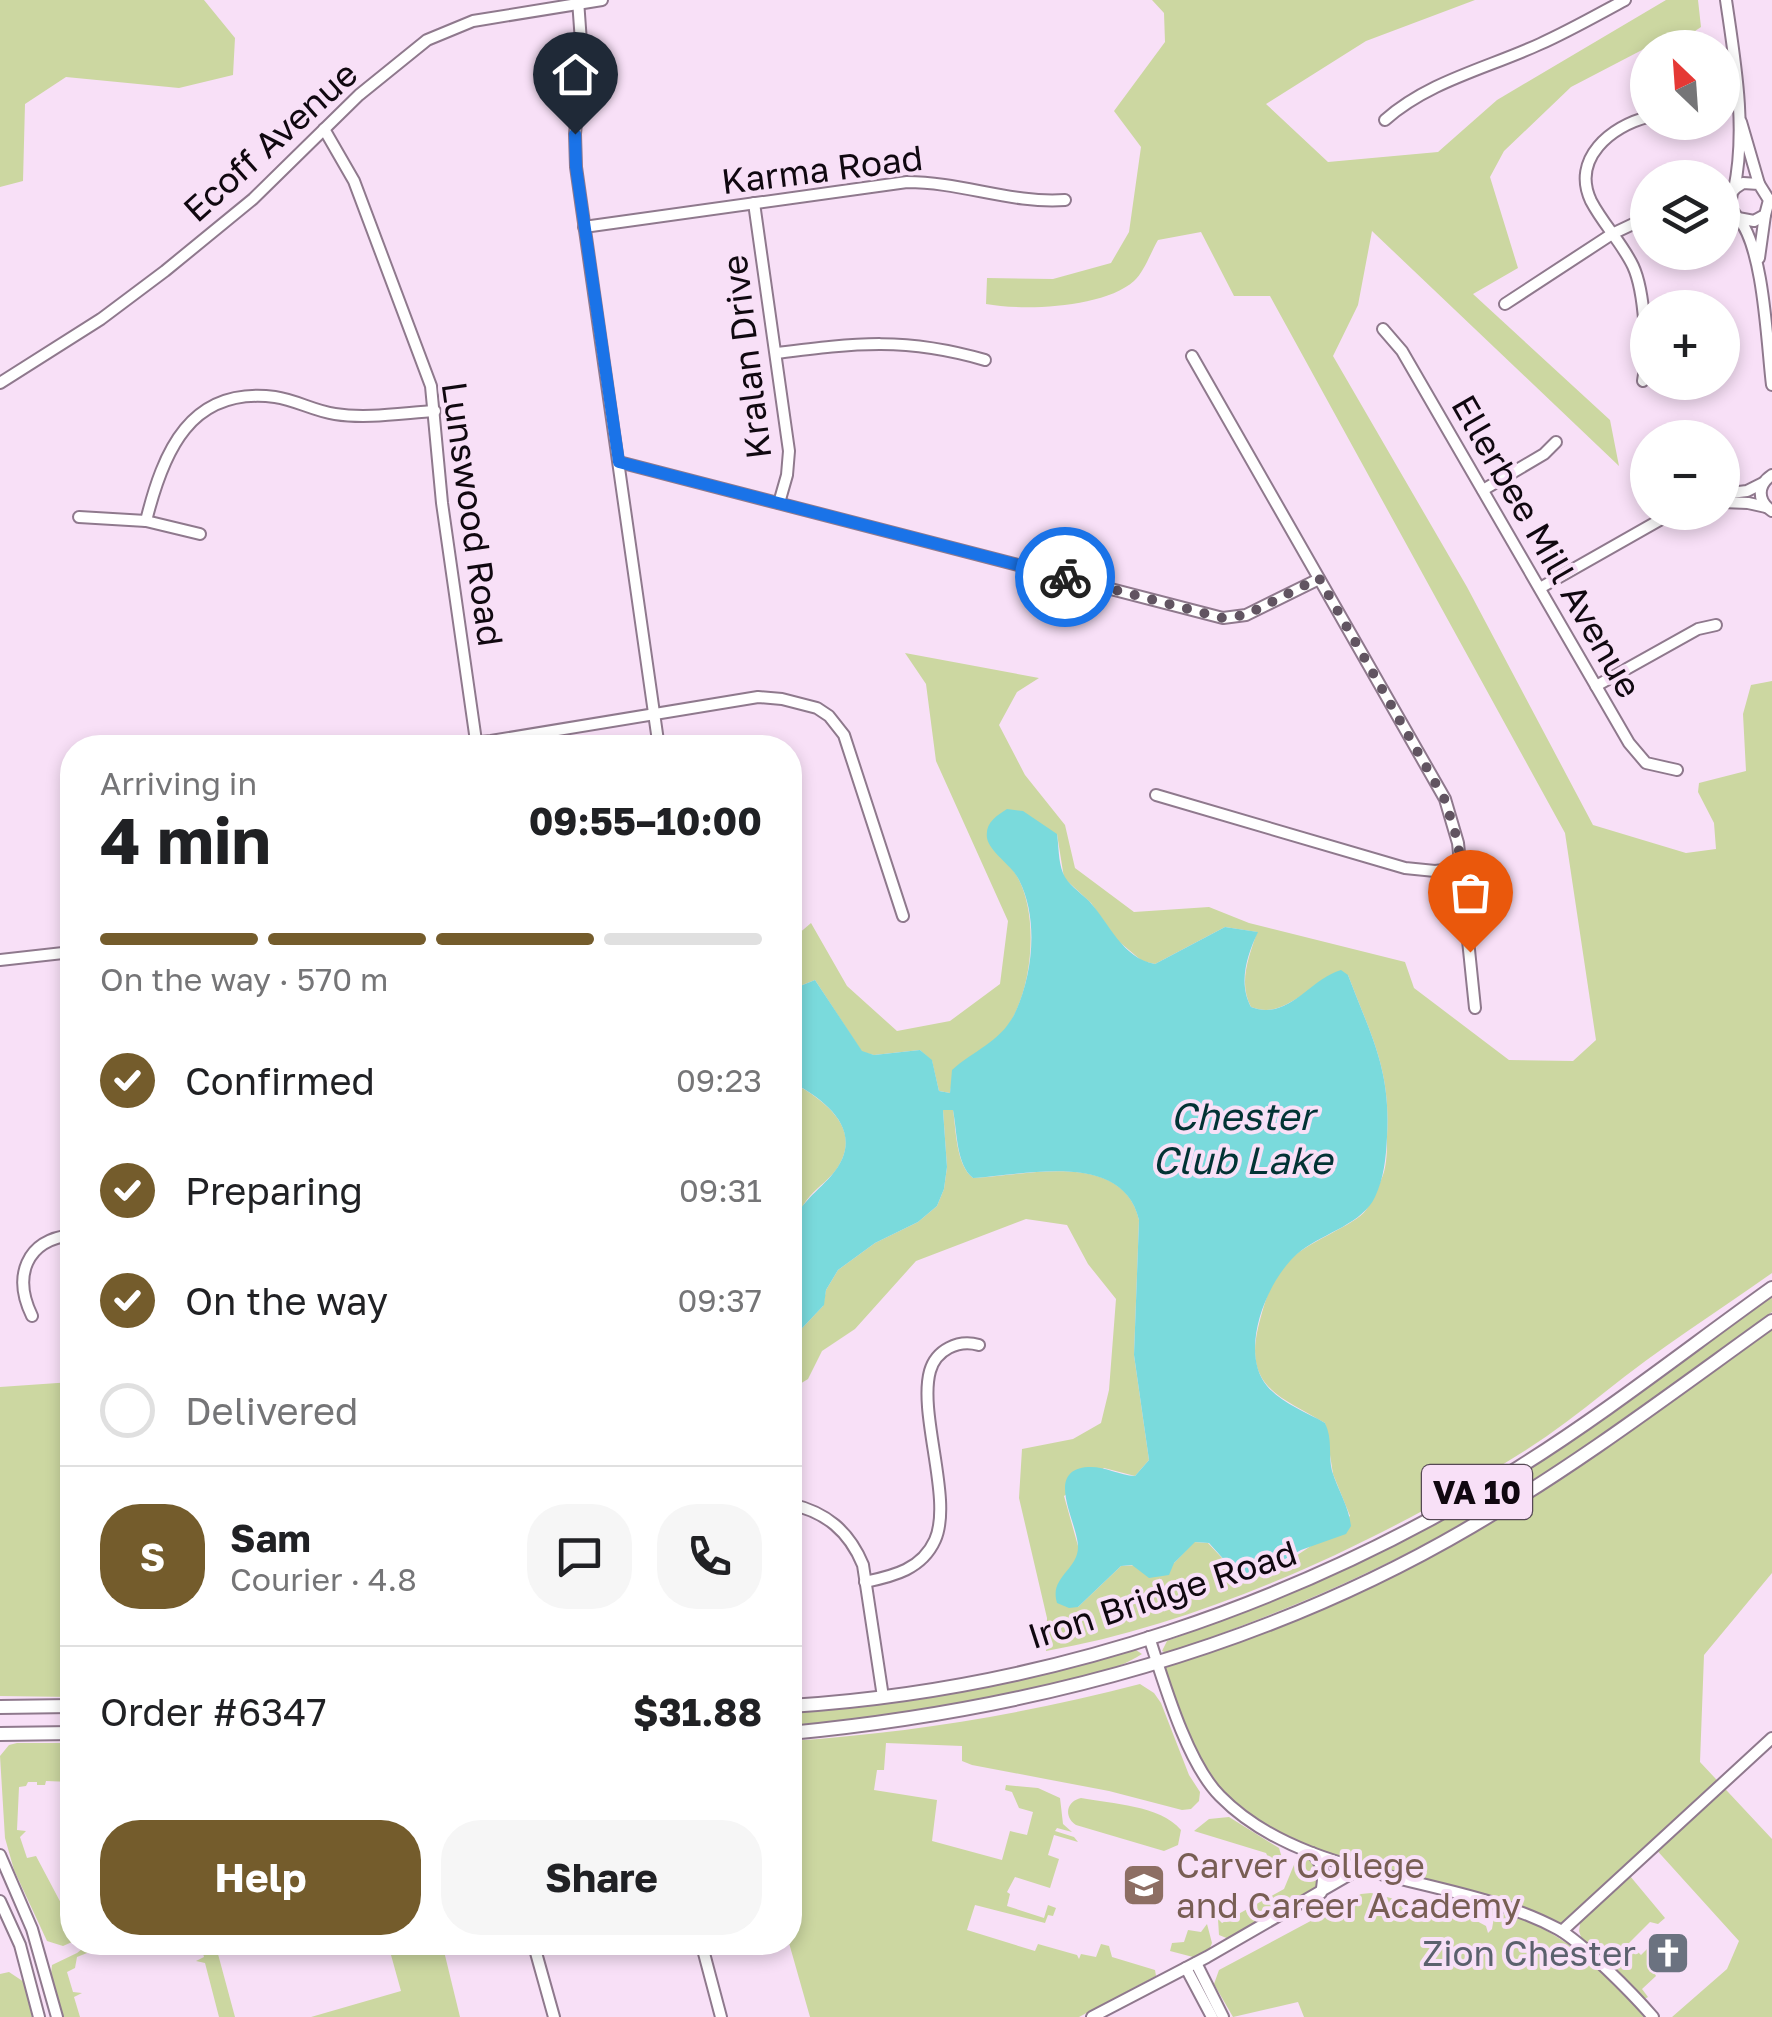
<!DOCTYPE html>
<meta charset="utf-8">
<style>
:root{--surface:#fff;--page:#f6f6f6;--text:#202124;--muted:#757577;--line:#e0e0e0;--accent:#745c2c}
body{margin:0;font-family:"Golos Text",sans-serif;background:var(--page);color:var(--text);height:100vh;display:flex;flex-direction:column;font-size:38px;white-space:nowrap}
*{box-sizing:border-box;margin:0}
p{font-size:32px;color:var(--muted)}
.icon{flex:none;width:55px;height:55px;fill:none;stroke:currentColor;stroke-width:2;stroke-linecap:round;stroke-linejoin:round}
.map{position:relative;flex:1;overflow:hidden}
.details{position:absolute;left:60px;top:735px;width:742px;height:1220px;display:flex;flex-direction:column;background:var(--surface);border-radius:40px;box-shadow:0 5px 15px #0003}
.details>*{flex:none}
.needle{width:65px;rotate:335deg}
.tools{position:absolute;left:1630px;top:30px;display:grid;gap:20px}
.tools a{display:grid;place-items:center;width:110px;height:110px;border-radius:50%;background:var(--surface);box-shadow:0 5px 15px #0003;font-size:50px}
.pin{position:absolute;display:grid;place-items:center;width:85px;height:85px;color:#fff;margin:-102px -42px;border-radius:50% 50% 50% 0;rotate:-45deg;box-shadow:0 0 10px #0007}
.pin .icon{rotate:45deg}
.courier{position:absolute;display:grid;place-items:center;width:100px;height:100px;margin:-50px;border:8px solid #1a73e8;border-radius:50%;background:#fff;color:#222;box-shadow:0 2px 12px #0007}
.overview em{font-style:normal;font-weight:700}
.overview div{display:flex;flex-direction:column-reverse}
.overview{display:flex;align-items:center;justify-content:space-between;height:170px;padding:0 40px}
h1{font-size:65px;font-weight:700;line-height:75px}
.bar{display:grid;grid-template-columns:repeat(4,1fr);gap:15px 10px;align-content:center;height:120px;padding:0 40px}
.bar i{height:12px;border-radius:8px;background:var(--line)}
.bar .active{background:var(--accent)}
.bar p{grid-column:span 4}
.line{display:flex;align-items:center;gap:25px;padding:0 40px;border-top:2px solid var(--line)}
.line div{flex:1}
.round{display:grid;place-items:center;flex:none;width:105px;height:105px;border-radius:40px;background:var(--page)}
ol{padding:0 40px;list-style:none}
li{display:flex;align-items:center;gap:30px;height:110px}
li p{margin-inline-start:auto}
li .icon{padding:10px;border-radius:50%;background:var(--accent);color:#fff;stroke-width:4}
li:last-child{color:var(--muted)}
li i{width:55px;height:55px;border:5px solid var(--line);border-radius:50%}
.cta{display:flex;gap:20px;margin-top:auto;padding:20px 40px}
.cta a{flex:1;height:115px;border-radius:40px;background:var(--accent);color:#fff;font-size:40px;font-weight:700;line-height:115px;text-align:center}
.cta a+a{background:var(--page);color:var(--text)}
.map>svg:first-child{display:block}
.green{fill:#ccd7a1}
.water{fill:#7adadc}
.lines{fill:none;stroke-linecap:round;stroke-linejoin:round}
.minor-casing{stroke:#8f798d;stroke-width:14}
.major-casing{stroke:#8f798d;stroke-width:16}
.minor{stroke:#fff;stroke-width:10}
.major{stroke:#fff;stroke-width:12}
.done{stroke:#615461;stroke-width:10;stroke-dasharray:0 18}
.route{stroke:#1a73e8;stroke-width:12}
.labels{text-anchor:middle;dominant-baseline:central;stroke-width:8;stroke-linejoin:round;paint-order:stroke}
.shield{fill:#f8e0f7;stroke:#564955;stroke-width:2.5}
.shield-label{font-size:32px;font-weight:bold;fill:#100810}
.street-label{font-size:35px;fill:#100810;stroke:#f8e0f7}
.education-label{font-size:35px;fill:#785e54;stroke:#f8e0f7;text-anchor:start}
.worship-label{font-size:35px;fill:#5b616d;stroke:#f8e0f7;text-anchor:end}
.water-label{font-size:38px;font-style:italic;fill:#023334;stroke:#f8e0f7}
</style>
<div class="map">
<svg width="1772" height="2017" viewBox="0 0 1772 2017">
<rect width="100%" height="100%" fill="#f8e0f7"/>
<g class="green">
<path d="M0,0h204l31,38 -2,37 -54,13 -113,-11 -41,27 -2,77 -23,6z"/>
<path d="M1152,0h323l-109,41 -100,63 62,58 110,-10 59,-52 169,-100h32l3,27 -21,14 -15,-3 -94,49 -67,64 -14,26 28,91 -45,26 137,126 9,46 -247,-235 -14,74 -25,51 134,231 126,238 93,28 30,-4 -2,-26 -16,-31 1,-9 47,-12 -3,-57 8,-29 21,-4v592c-55,39 -114,76 -167,119 -25,20 -51,40 -79,58 -140,89 -316,172 -480,201l1,-33 -28,-120 3,-49 51,-10 28,-16 8,-33 7,-91 -28,-35 -21,-39 -41,-6 -110,42 -61,68 -33,22 -14,28 -18,11v-49l33,-35 3,-16 12,-20 37,-27 43,-21 19,-16 7,-17 3,-22 -4,-57 10,-1c3,21 3,56 20,69 51,-2 150,-29 166,42l-5,135 15,105 -14,16 -31,-8 -40,28 14,50v61l43,-41 53,-3 20,-21 14,1 29,31c12,-2 29,-2 40,-7 26,-14 50,-32 73,-51l-17,-42 -8,-51c-43,-26 -81,-35 -67,-95 5,-20 12,-47 26,-63 20,-23 71,-39 82,-55 7,-9 13,-25 17,-35 4,-11 4,-26 4,-38 4,-68 -16,-101 -39,-162 -14,7 -31,12 -45,20 -18,10 -30,20 -52,12 -13,-25 -2,-50 6,-75l-32,-5 -70,37 -13,-3 -25,-21 -26,-37 -27,-25 -7,-44 -57,22c7,7 15,15 19,24 21,41 13,122 -19,156 -16,18 -46,30 -50,57l-11,-2 -7,-30 -12,-11 -46,5 -12,-3 -47,-72 -25,10v-49l21,-18 36,63 50,45 53,-10 50,-37 8,-63 -72,-160 -10,-77 -21,-31 134,25 -22,14 -18,33 26,50 40,50 10,43 59,44 75,-5 40,16 156,39 9,26 95,72 64,1 23,-21 -31,-207 -295,-537h-36l-33,-64 -43,8c-7,12 -14,32 -24,41 -30,27 -111,30 -148,23l1,-26 66,1 58,-16 18,-31 12,-85 -27,-36 51,-69 -1,-29z"/>
<path d="M790,1081c31,17 74,46 48,86 -7,11 -19,19 -28,29 -8,9 -14,22 -20,34z"/>
<path d="M1772,1292v20c-72,52 -142,107 -216,155 -121,80 -253,140 -390,186l-4,-2 5,-10 51,-19 197,-92z"/>
<path d="M1772,1325v248l-68,82 -4,107 72,77v178h-100l55,-48 12,-28 -86,-95 -91,85 -12,-8 -198,-58 -74,-28 -56,-41 -20,-26 -41,-105 90,-32 218,-103z"/>
<path d="M72,1382v315l-72,-1v-309z"/>
<path d="M1133,1648l9,6c-28,18 -68,26 -101,34 -83,19 -167,31 -251,37v-15z"/>
<path d="M1140,1684l14,9 7,10 28,72 11,17 -1,9 -8,8 -9,1 -73,-19 -137,-26 -10,-4v-15l-76,-3 -2,27h-7l-3,20 63,10 -5,41 70,19 8,-29 17,4 6,-23 -14,-4 -7,-16 -7,-2 1,-5 32,3 22,10 3,26 9,8 -15,-4 -2,3 19,6 4,5 -24,-7 -6,20 11,4 -9,29 -35,-11 -8,15 3,2 -3,12 37,12 4,-13 8,3 -3,8 -5,-1 -3,8 -70,-18 -8,25 68,21 3,-7 39,11 2,4 2,-5 15,3 5,-13 8,2 3,11 43,13 1,6 -77,41h-269l-21,-74 1,-202c118,-8 236,-27 350,-57z"/>
<path d="M17,1743h55v39l-26,-1 -1,4h-8v-3h-9l-2,4 -7,1 -2,43 9,1 -6,6 7,21 9,-2 36,68v18l-9,4 -16,-5 -33,-71 -9,-32 -5,-82 9,-11z"/>
<path d="M1081,1798c31,6 79,7 100,32l-3,15 -14,6 -88,-26c-13,-9 -9,-24 5,-27z"/>
<path d="M1229,1817l50,31 4,13 -5,3 -7,-1 -5,-10 -72,-22 15,-12z"/>
<path d="M1301,1857h6l11,10 1,14 -6,10 -84,48 -10,-4 -1,-16 4,4 62,-34 12,-29z"/>
<path d="M1630,1876l35,42 -7,6 -8,-2 -21,21 12,12 6,-6 9,14 -4,5 4,8 -14,13 6,8 -5,3 -61,-60 -3,-9 2,-13z"/>
<path d="M1371,1893l102,26 13,7 2,7 4,-4 2,-12 -16,-11c72,13 121,58 168,111h-342l-6,-15 -65,15 -19,-33 5,-14 142,-76z"/>
<path d="M1207,1924l5,19 -3,7 -16,7 -23,-6 2,-8 12,-1 4,-12 13,2z"/>
<path d="M429,1942l13,1 18,74h-149l90,-26 -10,-36 34,-9z"/>
<path d="M90,1943h6l1,6 -20,8 -2,11 -8,4 6,20 9,1 -8,4 6,20h-18l-11,-43 1,-9 25,-12z"/>
<path d="M200,1943h15l20,74h-16l-14,-54 -9,-2 8,-4z"/>
<path d="M9,1972l15,10 8,35h-32v-43z"/>
</g>
<path class="water" d="M1007,809l16,2 34,23c2,13 1,26 6,39 4,11 17,19 26,28 21,23 33,57 66,63l70,-37 33,5c-11,23 -20,51 -7,75 38,14 57,-27 90,-37l7,5c23,61 43,94 39,162 -1,21 -3,41 -12,60 -12,26 -50,36 -73,53 -33,24 -65,100 -35,136 14,17 39,26 58,37 8,17 3,31 7,48 6,19 17,36 19,55l-5,8 -45,16 -44,25 -20,-1 -28,-31 -14,-1 -21,21 -5,12 -20,3 -17,-13 -11,1 -43,41 -9,1 -12,-5c-8,-26 21,-33 21,-56 0,-24 -35,-77 10,-80 16,-1 31,8 47,9l14,-16 -15,-105 5,-135c-16,-70 -115,-45 -166,-42 -17,-13 -16,-48 -20,-68h-10l4,57 -3,22 -7,17 -19,16 -43,21 -37,27 -12,20 -2,15 -34,36c0,-33 -5,-77 0,-109 4,-24 26,-39 41,-56 37,-43 -3,-75 -41,-95v-91l25,-10 47,71 12,4 46,-5 12,10 7,31 11,2 2,-23c22,-20 47,-27 62,-55 19,-39 25,-96 5,-135 -7,-15 -29,-27 -32,-42 -2,-15 9,-22 20,-29z"/>
<g class="lines">
<g class="minor-casing">
<g id="minor">
<path d="M578,0l4,56 -7,78 1,33 83,581"/>
<path d="M1726,0c9,62 21,128 8,190"/>
<path d="M1385,120c44,-39 103,-52 155,-76 29,-13 57,-29 85,-44"/>
<path d="M1741,122l18,62"/>
<path d="M324,129l30,52 77,205 11,117 35,245"/>
<path d="M1722,197l21,-14 16,1 10,16 -4,15 -11,6 -16,-3 -8,-11 2,-15"/>
<path d="M754,203l35,248 -2,24 -8,28"/>
<path d="M1738,218c26,29 29,127 34,167"/>
<path d="M584,227l323,-45c54,0 106,22 158,18"/>
<path d="M1759,258l6,-43"/>
<path d="M1505,304l107,-70 36,-17"/>
<path d="M1383,329l19,22 227,392 17,20 31,7"/>
<path d="M777,353c79,-10 129,-16 208,7"/>
<path d="M1192,356l253,443 13,44 17,165"/>
<path d="M1643,381c5,-27 2,-89 -10,-115 -11,-23 -30,-42 -42,-65 -20,-42 20,-75 57,-84"/>
<path d="M0,383l101,-64 64,-48 88,-72 106,-104 68,-55 46,-19 129,-21"/>
<path d="M619,462l604,156 23,-3 73,-36"/>
<path d="M1772,475c-15,10 -15,26 0,36"/>
<path d="M1483,490l61,-36 12,-12"/>
<path d="M1722,494l25,-3 16,-8"/>
<path d="M1722,502l26,1 18,4"/>
<path d="M79,517l67,4 54,13"/>
<path d="M146,521c17,-69 44,-135 129,-124 21,3 39,14 60,17 32,5 68,-1 100,-3"/>
<path d="M1540,588l134,-76"/>
<path d="M1596,686l102,-57 18,-4"/>
<path d="M417,748l74,-7 267,-44 24,2 35,9 12,8 15,19 59,181"/>
<path d="M1156,795l249,73 30,3 27,-3"/>
<path d="M0,960l72,-8"/>
<path d="M32,1316c-19,-39 -7,-76 40,-81"/>
<path d="M790,1504c36,8 59,27 73,61l20,132"/>
<path d="M865,1582c29,-6 57,-13 70,-42 18,-40 -17,-126 -5,-169 6,-21 28,-32 49,-26"/>
<path d="M1149,1637c15,46 38,126 71,159 85,87 236,78 338,133 25,14 75,65 95,88"/>
<path d="M1312,1853c12,13 13,22 9,40"/>
<path d="M0,1855l32,74 25,88"/>
<path d="M0,1901l20,44 19,72"/>
<path d="M1562,1931l210,-193"/>
<path d="M533,1942l21,75"/>
<path d="M701,1942l20,75"/>
<path d="M1196,1963l27,54"/>
<path d="M1186,1968l26,49"/>
<path d="M1092,2017l115,-60 154,-89"/>
</g>
</g>
<g class="major-casing">
<g id="major">
<path d="M790,1706c257,-16 510,-102 728,-238 88,-55 170,-120 254,-180"/>
<path d="M0,1707l72,-1"/>
<path d="M790,1733c239,-23 473,-84 682,-207 105,-61 201,-134 300,-205"/>
<path d="M0,1734l72,-1"/>
</g>
</g>
<use href="#minor" class="minor"/>
<use href="#major" class="major"/>
</g>
<g class="lines">
<path class="done" d="M1065,577l158,41 23,-3 73,-37 126,222 13,42 12,110"/>
<path class="route" d="M575,134l1,33 43,295 446,115"/>
</g>
<defs>
<g id="school-square" transform="scale(2.25)"><rect x="-9" y="-9" width="18" height="18" rx="4" fill="#8d6e63" stroke="#f8e0f7"/><path d="M0-5L7-2L0 1L-7-2ZM-4 1L0 2.5L4 1V4Q0 6-4 4Z" fill="#fff"/></g>
<g id="church-square" transform="scale(2.25)"><rect x="-9" y="-9" width="18" height="18" rx="4" fill="#6b7280" stroke="#f8e0f7"/><path d="M-1.2-6h2.4v3.5h3.3v2.4h-3.3V6h-2.4V-.1h-3.3v-2.4h3.3Z" fill="#fff"/></g>
</defs>
<g fill-rule="evenodd">
<use href="#school-square" x="1144" y="1885"/>
<use href="#church-square" x="1668" y="1953"/>
</g>
<g class="labels">
<rect class="shield" x="1422" y="1465" width="110" height="54" rx="8"/>
<g class="shield-label">
<text x="1477" y="1492">VA 10</text>
</g>
<g class="street-label">
<text transform="translate(270 141) rotate(-42)">Ecoff Avenue</text>
<text transform="translate(822 169) rotate(-7)">Karma Road</text>
<text transform="translate(746 357) rotate(-97)">Kralan Drive</text>
<text transform="translate(473 514) rotate(82)">Lunswood Road</text>
<text transform="translate(1547 546) rotate(60)">Ellerbee Mill Avenue</text>
<text transform="translate(1162 1594) rotate(-18)">Iron Bridge Road</text>
</g>
<g class="education-label">
<text x="1176" y="1865">Carver College<tspan x="1176" dy="40">and Career Academy</tspan></text>
</g>
<g class="worship-label">
<text x="1636" y="1953">Zion Chester</text>
</g>
<g class="water-label">
<text x="1242" y="1115">Chester<tspan x="1242" dy="44">Club Lake</tspan></text>
</g>
</g>
</svg>
<div class="tools">
<a><svg class="needle" viewBox="-14 -14 28 28"><path d="M0-13l5 13h-10z" fill="#e53935"/><path d="M0 13l5-13h-10z" fill="#757577"/></svg></a>
<a><svg class="icon" aria-label="layers" viewBox="0 0 24 24"><path d="M12 4l9 5-9 5-9-5zM3 14l9 5 9-5"/></svg></a>
<a>+</a>
<a>−</a>
</div>
<div class="pin" style="left:1470px;top:952px;background:#ea580c"><svg class="icon" aria-label="bag" viewBox="0 0 24 24"><path d="M5 8h14l-1 12H6zM9 8a3 3 0 0 1 6 0"/></svg></div>
<div class="pin" style="left:575px;top:134px;background:#1f2937"><svg class="icon" aria-label="home" viewBox="0 0 24 24"><path d="M3 11l9-7 9 7M6 9v11h12V9"/></svg></div>
<div class="courier" style="left:1065px;top:577px"><svg class="icon" aria-label="bike" viewBox="0 0 24 24"><circle cx="6" cy="16" r="4"/><circle cx="18" cy="16" r="4"/><path d="M6 16l4-8h5l3 8M10 8l3 8H6M13 5h3"/></svg></div>
<section class="details">
<div class="overview"><div><h1>4 min</h1><p>Arriving in</p></div><em>09:55–10:00</em></div>
<div class="bar"><i class="active"></i><i class="active"></i><i class="active"></i><i></i><p>On the way · 570 m</p></div>
<ol>
<li><svg class="icon" aria-label="check" viewBox="0 0 24 24"><path d="M5 12l5 5 9-10"/></svg>Confirmed<p>09:23</p></li>
<li><svg class="icon" aria-label="check" viewBox="0 0 24 24"><path d="M5 12l5 5 9-10"/></svg>Preparing<p>09:31</p></li>
<li><svg class="icon" aria-label="check" viewBox="0 0 24 24"><path d="M5 12l5 5 9-10"/></svg>On the way<p>09:37</p></li>
<li><i></i>Delivered</li>
</ol>
<div class="line" style="height:180px"><b class="round" style="background:var(--accent);color:#fff">S</b><div><b>Sam</b><p>Courier · 4.8</p></div><a class="round"><svg class="icon" aria-label="chat" viewBox="0 0 24 24"><path d="M4 5h16v11H9l-5 4z"/></svg></a><a class="round"><svg class="icon" aria-label="phone" viewBox="0 0 24 24"><path d="M5 4h4l2 5-3 2q2 4 5 5l2-3 5 2v4C11 20 4 13 5 4z"/></svg></a></div>
<div class="line" style="height:130px"><div>Order #6347</div><b>$31.88</b></div>
<div class="cta"><a>Help</a><a>Share</a></div>
</section>
</div>
